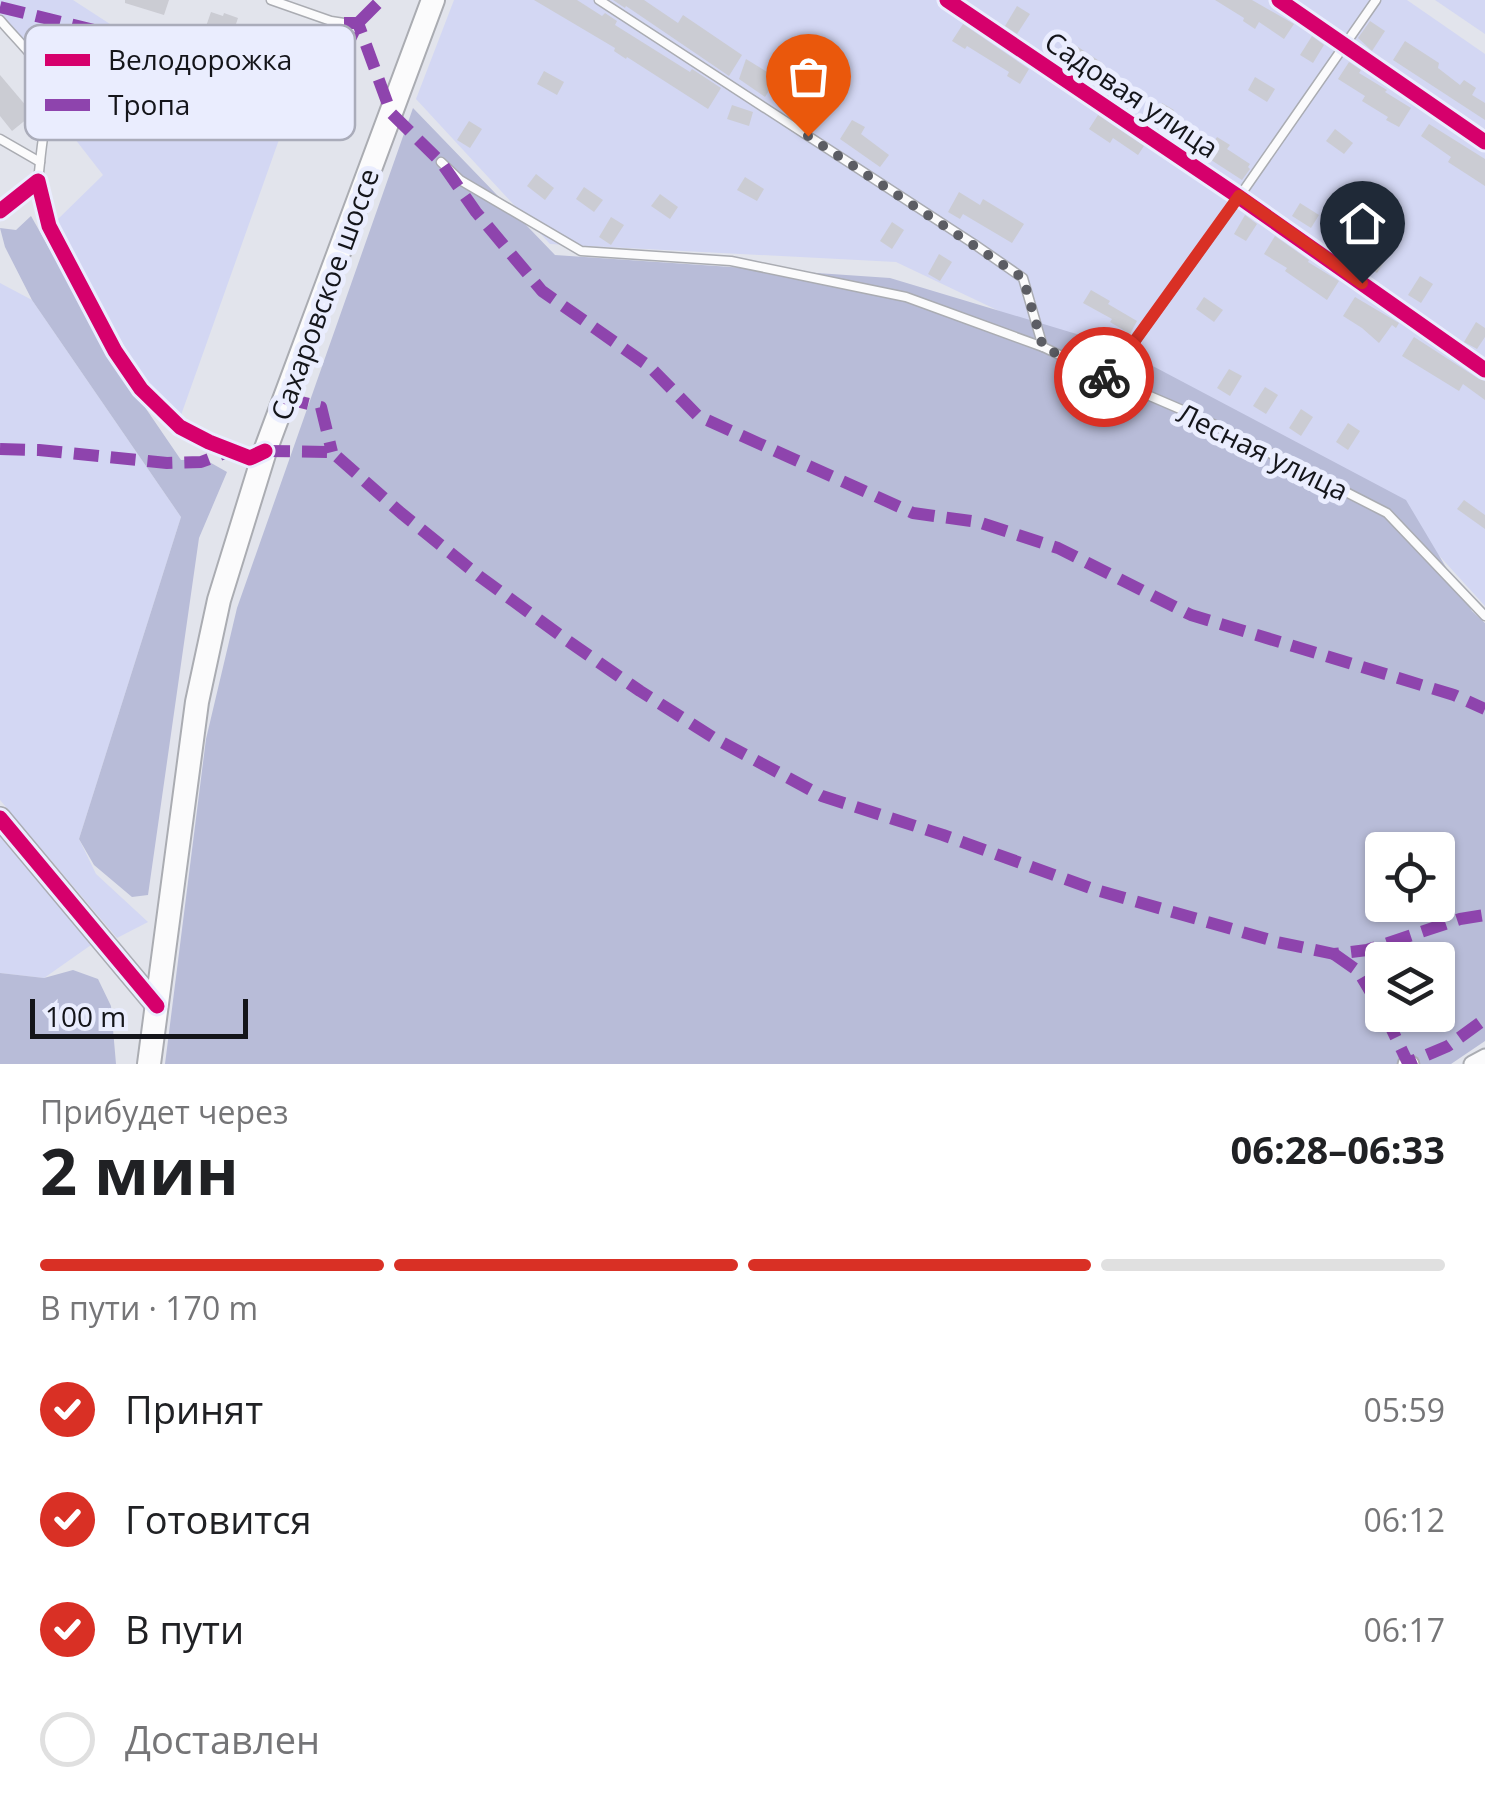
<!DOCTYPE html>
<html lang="ru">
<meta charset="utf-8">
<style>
:root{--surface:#fff;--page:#f2f2f2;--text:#202124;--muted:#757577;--line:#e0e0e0;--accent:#d93025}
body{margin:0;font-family:"Open Sans",sans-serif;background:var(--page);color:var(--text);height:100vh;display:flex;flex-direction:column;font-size:38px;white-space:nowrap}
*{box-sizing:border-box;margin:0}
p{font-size:32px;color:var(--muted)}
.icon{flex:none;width:55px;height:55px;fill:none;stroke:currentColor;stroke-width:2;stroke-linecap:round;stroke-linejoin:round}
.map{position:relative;height:1064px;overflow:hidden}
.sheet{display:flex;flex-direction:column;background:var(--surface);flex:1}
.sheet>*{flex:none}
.controls{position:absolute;left:1365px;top:832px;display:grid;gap:20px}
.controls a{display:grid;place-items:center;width:90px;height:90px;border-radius:10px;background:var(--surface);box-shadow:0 2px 8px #0004;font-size:50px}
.scale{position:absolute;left:30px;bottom:25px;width:218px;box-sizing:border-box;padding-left:10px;border:5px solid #14151a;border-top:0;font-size:28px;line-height:35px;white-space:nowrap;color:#14151a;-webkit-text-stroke:8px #eaedfe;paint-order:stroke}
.pin{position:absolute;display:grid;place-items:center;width:85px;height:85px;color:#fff;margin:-102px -42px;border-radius:50% 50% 50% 0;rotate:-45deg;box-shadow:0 0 10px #0007}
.pin .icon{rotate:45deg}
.courier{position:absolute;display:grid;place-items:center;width:100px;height:100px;margin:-50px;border:8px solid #d93025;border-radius:50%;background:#fff;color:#222;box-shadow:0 2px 12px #0007}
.summary em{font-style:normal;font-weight:700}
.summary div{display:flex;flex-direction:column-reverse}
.summary{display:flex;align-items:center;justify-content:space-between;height:170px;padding:0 40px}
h1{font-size:65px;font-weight:700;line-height:75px}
.bar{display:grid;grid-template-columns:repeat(4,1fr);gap:15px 10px;align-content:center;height:120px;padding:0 40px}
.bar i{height:12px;border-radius:8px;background:var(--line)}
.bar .current{background:var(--accent)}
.bar p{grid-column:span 4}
ol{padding:0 40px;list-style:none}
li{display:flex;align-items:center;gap:30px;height:110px}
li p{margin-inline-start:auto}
li .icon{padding:10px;border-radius:50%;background:var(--accent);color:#fff;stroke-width:4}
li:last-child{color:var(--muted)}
li i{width:55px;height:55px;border:5px solid var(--line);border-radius:50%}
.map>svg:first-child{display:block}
.green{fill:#d3d7f3}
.forest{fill:#b8bcd8;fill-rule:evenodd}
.building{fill:#cbccd3}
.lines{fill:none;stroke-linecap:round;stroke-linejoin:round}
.service-casing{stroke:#aaacb2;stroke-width:11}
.minor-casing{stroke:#aaacb2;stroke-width:19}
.tertiary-casing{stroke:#aaacb2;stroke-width:24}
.secondary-casing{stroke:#aaacb2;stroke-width:26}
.service{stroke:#fbfbfc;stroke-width:8}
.minor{stroke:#fbfbfc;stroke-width:15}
.tertiary{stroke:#fbfbfc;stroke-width:20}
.secondary{stroke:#fbfbfc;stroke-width:22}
.quiet{stroke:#8e44ad;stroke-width:12;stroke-dasharray:25 12;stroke-linecap:butt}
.cycleway-casing{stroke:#eaedfe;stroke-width:21}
.cycleway{stroke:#d6006c;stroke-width:15}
.done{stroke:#5c5d64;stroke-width:10;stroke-dasharray:0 18}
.route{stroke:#d93025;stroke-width:12}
.labels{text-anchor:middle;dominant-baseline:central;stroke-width:10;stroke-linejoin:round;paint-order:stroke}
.street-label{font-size:28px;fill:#14151a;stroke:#eaedfe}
.key{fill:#eaedfe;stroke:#aaacba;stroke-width:2.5}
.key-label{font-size:28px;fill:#14151a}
</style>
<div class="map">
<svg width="1485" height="1064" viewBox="0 0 1485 1064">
<rect width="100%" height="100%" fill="#e2e4ec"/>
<g class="green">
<path d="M0,0h73l37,24 187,65 -117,329 -39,-43 -47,-82 -38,-72 47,-46 -42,-54 -1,-38 -60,-69z"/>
<path d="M454,0h953l78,54v552l-102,-112 -487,-232 -346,-18 -134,-145z"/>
<path d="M1435,0h50v34z"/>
<path d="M0,283l32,17 149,217 -102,322 17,35 52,48 -31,16 -117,-138z"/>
<path d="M0,836l91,109 -47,33 -44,-5z"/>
</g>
<g class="forest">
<path d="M413,108l142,147 335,23 223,67 293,155 66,111 13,12v418l-34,23h-1286l41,-325 31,-131zM1382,850h56v55h-56zM1382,960h56v55h-56z"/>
<path d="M31,216l81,143 69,101 23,-1 23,13 -28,66 -51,357 -16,2 -38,-32 -15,-26 102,-322 -149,-217 -27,-53 -5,-19 16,2z"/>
<path d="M73,970l25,9 13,27 5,58h-116v-91l44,5z"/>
</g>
<g class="building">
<path d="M125,0h44l-5,15 -39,-12z"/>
<path d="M534,0h43l25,16 3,-3 12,8 -2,4 75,47 2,-3 29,19 -13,21 -81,-52 -1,2 -12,-8 1,-3z"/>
<path d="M613,0h31l34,23 5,-8 59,40 -13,21 -103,-70 -1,2z"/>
<path d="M1215,0h37l42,24 -10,15 -25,-17 -4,7 -12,-8 1,-3z"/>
<path d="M1017,6l13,8 -13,20 -12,-8z"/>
<path d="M211,12l12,4 1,-3 14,5 -7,21 -13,-4 -2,4 -13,-4z"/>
<path d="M1370,21l15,10 -13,20 -14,-13z"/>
<path d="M963,24l66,45 -9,15 -13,-8 2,-4 -42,-26 -2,3 -13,-8z"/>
<path d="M1312,36l12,9 -11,18 -13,-8z"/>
<path d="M1405,41l34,22 -1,5 22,17 4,-5 12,8 -4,7 13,8v17l-92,-60z"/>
<path d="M1075,45l29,19 -10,17 -30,-20z"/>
<path d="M746,59l31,19 -12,19 -26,-18z"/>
<path d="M1349,62l12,8 -2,3 28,17 -2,2 26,16 -12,19 -13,-7 2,-3 -26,-16 3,-5 -27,-17z"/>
<path d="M544,71l20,11 -7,13 -20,-11z"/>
<path d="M0,75l33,39 -21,17 -12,-15z"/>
<path d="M1255,77l20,12 -8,13 -19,-12z"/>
<path d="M1162,103l12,7 -12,20 -12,-8z"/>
<path d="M732,105l21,7 -4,14 -22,-7z"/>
<path d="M1098,115l46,31 -6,9 -25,-17 -3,5 -21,-14z"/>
<path d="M852,120l13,7 -4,7 28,21 -9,12 -40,-28z"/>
<path d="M469,121l13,8 -12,19 -13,-8z"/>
<path d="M1429,124l56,35v27l-37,-24 3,-5 -30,-21z"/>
<path d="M1335,129l18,14 -9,11 -18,-13z"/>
<path d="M1217,137l13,8 -3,4 23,15 -2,3 2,2 -8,11 -37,-24z"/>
<path d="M536,174l18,14 -9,12 -18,-14z"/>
<path d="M745,177l19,12 -7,12 -20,-11z"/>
<path d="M584,187l19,13 -9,12 -18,-13z"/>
<path d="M959,192l21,13 3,-6 41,25 -12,19 -49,-29 -3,5 -12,-7z"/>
<path d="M660,194l18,13 -8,12 -19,-13z"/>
<path d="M1300,203l19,12 -8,13 -19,-12z"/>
<path d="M1245,215l12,9 -11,17 -12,-7z"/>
<path d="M611,217l13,8 -13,20 -12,-8z"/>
<path d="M892,222l12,8 -12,19 -12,-8z"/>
<path d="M1355,227l12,8 -2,4 24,15 -12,19 -13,-8 3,-4 -24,-15z"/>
<path d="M1275,236l34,24 -1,2 31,19 -12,19 -42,-29 2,-3 -23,-14z"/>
<path d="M939,254l13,8 -12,19 -12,-7z"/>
<path d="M1420,276l13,8 -12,19 -13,-8z"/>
<path d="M1091,290l19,11 -2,3 29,17 -7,13 -20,-12 2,-3 -29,-16z"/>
<path d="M1204,297l19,13 -9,12 -18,-13z"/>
<path d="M1355,297l44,26 -3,5 -4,-3 -13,18 -17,-15 -19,-12z"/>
<path d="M1476,322l9,6v9l-8,12 -13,-7z"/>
<path d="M1414,337l65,42 6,2v19l-22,-16 -4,7 -57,-35z"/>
<path d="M1229,369l13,7 -12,20 -13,-8z"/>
<path d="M1265,387l13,8 -12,19 -13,-8z"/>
<path d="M1301,409l12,8 -12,19 -12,-8z"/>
<path d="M1348,423l12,8 -12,19 -12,-8z"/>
<path d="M1464,500l21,15v14l-28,-20z"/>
</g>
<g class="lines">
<g class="service-casing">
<g id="service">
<path d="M271,0l60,21 13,2"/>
<path d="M599,0l375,244 49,34 20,69 65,31 93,40 186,95 98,103"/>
<path d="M0,20c15,18 36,37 47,57 10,19 1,36 -3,55 -3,16 -4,33 -6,49"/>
<path d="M0,139l40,23"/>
<path d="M441,162l19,18 121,71 150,10 175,36 137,50"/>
<path d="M1108,378l131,-181 137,-197"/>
</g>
</g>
<g class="minor-casing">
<g id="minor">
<path d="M947,0l292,197 246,173"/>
<path d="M1279,0l206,142"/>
<path d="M0,211l38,-30 11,45 66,125 26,38 39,38 29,15 41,16 15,-7"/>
<path d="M1406,1064h5"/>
<path d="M1472,1064l13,-7"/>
</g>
</g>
<g class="tertiary-casing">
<path id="tertiary" d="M0,818l157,188"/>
</g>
<g class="secondary-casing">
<path id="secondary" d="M149,1064l48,-362 22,-102 46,-149 168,-451"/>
</g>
<use href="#service" class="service"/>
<use href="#minor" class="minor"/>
<use href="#tertiary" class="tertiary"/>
<use href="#secondary" class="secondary"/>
<g class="quiet">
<path d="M0,7l110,27 86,28"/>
<path d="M344,23h14l33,90 50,49 35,50 66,79 108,76 48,49 215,97 65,9 80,26 133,67 263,80 31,14"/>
<path d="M83,99l22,-39 5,-26"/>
<path d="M50,111l78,-29 68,-20 125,36 37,-75 23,-23"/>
<path d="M284,398l37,9 11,45"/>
<path d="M0,449l39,1 128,13 34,-1 29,-11"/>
<path d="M265,451l67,1 69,61 78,63 89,65 72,50 74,47 108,58 121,39 150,54 184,53 57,12 33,-4 93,-31 25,-4"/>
<path d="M1334,954l24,17 24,40"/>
<path d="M1385,1015l23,48 40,-17 37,-27"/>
</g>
<g class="cycleway-casing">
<g id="cycleway">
<path d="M947,0l292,197 246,173"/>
<path d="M1279,0l206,142"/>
<path d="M0,211l38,-30 11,45 66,125 26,38 39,38 29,15 41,16 15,-7"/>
<path d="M0,818l157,188"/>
</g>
</g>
<use href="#cycleway" class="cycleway"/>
</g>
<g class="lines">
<path class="done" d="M808,136l215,142 20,69 61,30"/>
<path class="route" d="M1104,377l4,1 131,-182 123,87"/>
</g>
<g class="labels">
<g class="street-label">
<text transform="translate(1132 94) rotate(34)">Садовая улица</text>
<text transform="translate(324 294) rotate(-70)">Сахаровское шоссе</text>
<text transform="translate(1263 451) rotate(26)">Лесная улица</text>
</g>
</g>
<rect x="25" y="25" width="330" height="115" rx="15" class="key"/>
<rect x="45" y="54" width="45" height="12" fill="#d6006c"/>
<rect x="45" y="99" width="45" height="12" fill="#8e44ad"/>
<g class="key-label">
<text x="108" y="70">Велодорожка</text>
<text x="108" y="115">Тропа</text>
</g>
</svg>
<div class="controls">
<a><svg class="icon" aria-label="locate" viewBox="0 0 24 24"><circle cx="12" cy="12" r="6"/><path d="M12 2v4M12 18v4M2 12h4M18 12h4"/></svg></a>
<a><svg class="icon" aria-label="layers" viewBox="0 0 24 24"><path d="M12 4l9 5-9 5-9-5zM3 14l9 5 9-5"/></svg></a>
</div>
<div class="scale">100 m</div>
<div class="pin" style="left:808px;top:136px;background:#ea580c"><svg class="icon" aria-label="bag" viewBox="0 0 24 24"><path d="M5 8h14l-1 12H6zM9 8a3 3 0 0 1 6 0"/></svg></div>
<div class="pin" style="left:1362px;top:283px;background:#1f2937"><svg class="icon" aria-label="home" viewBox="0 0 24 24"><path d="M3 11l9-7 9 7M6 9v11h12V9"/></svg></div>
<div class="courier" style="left:1104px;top:377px"><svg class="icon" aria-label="bike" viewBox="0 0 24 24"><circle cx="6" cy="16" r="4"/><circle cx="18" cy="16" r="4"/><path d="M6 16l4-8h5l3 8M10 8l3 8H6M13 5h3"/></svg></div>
</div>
<section class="sheet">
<div class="summary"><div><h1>2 мин</h1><p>Прибудет через</p></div><em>06:28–06:33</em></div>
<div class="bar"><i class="current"></i><i class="current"></i><i class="current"></i><i></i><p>В пути · 170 m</p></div>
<ol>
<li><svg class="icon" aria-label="check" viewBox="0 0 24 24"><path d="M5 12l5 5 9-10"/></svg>Принят<p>05:59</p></li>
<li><svg class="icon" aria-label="check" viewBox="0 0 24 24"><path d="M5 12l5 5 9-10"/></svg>Готовится<p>06:12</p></li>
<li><svg class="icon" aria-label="check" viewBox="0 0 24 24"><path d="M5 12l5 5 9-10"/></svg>В пути<p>06:17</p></li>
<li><i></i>Доставлен</li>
</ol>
</section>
